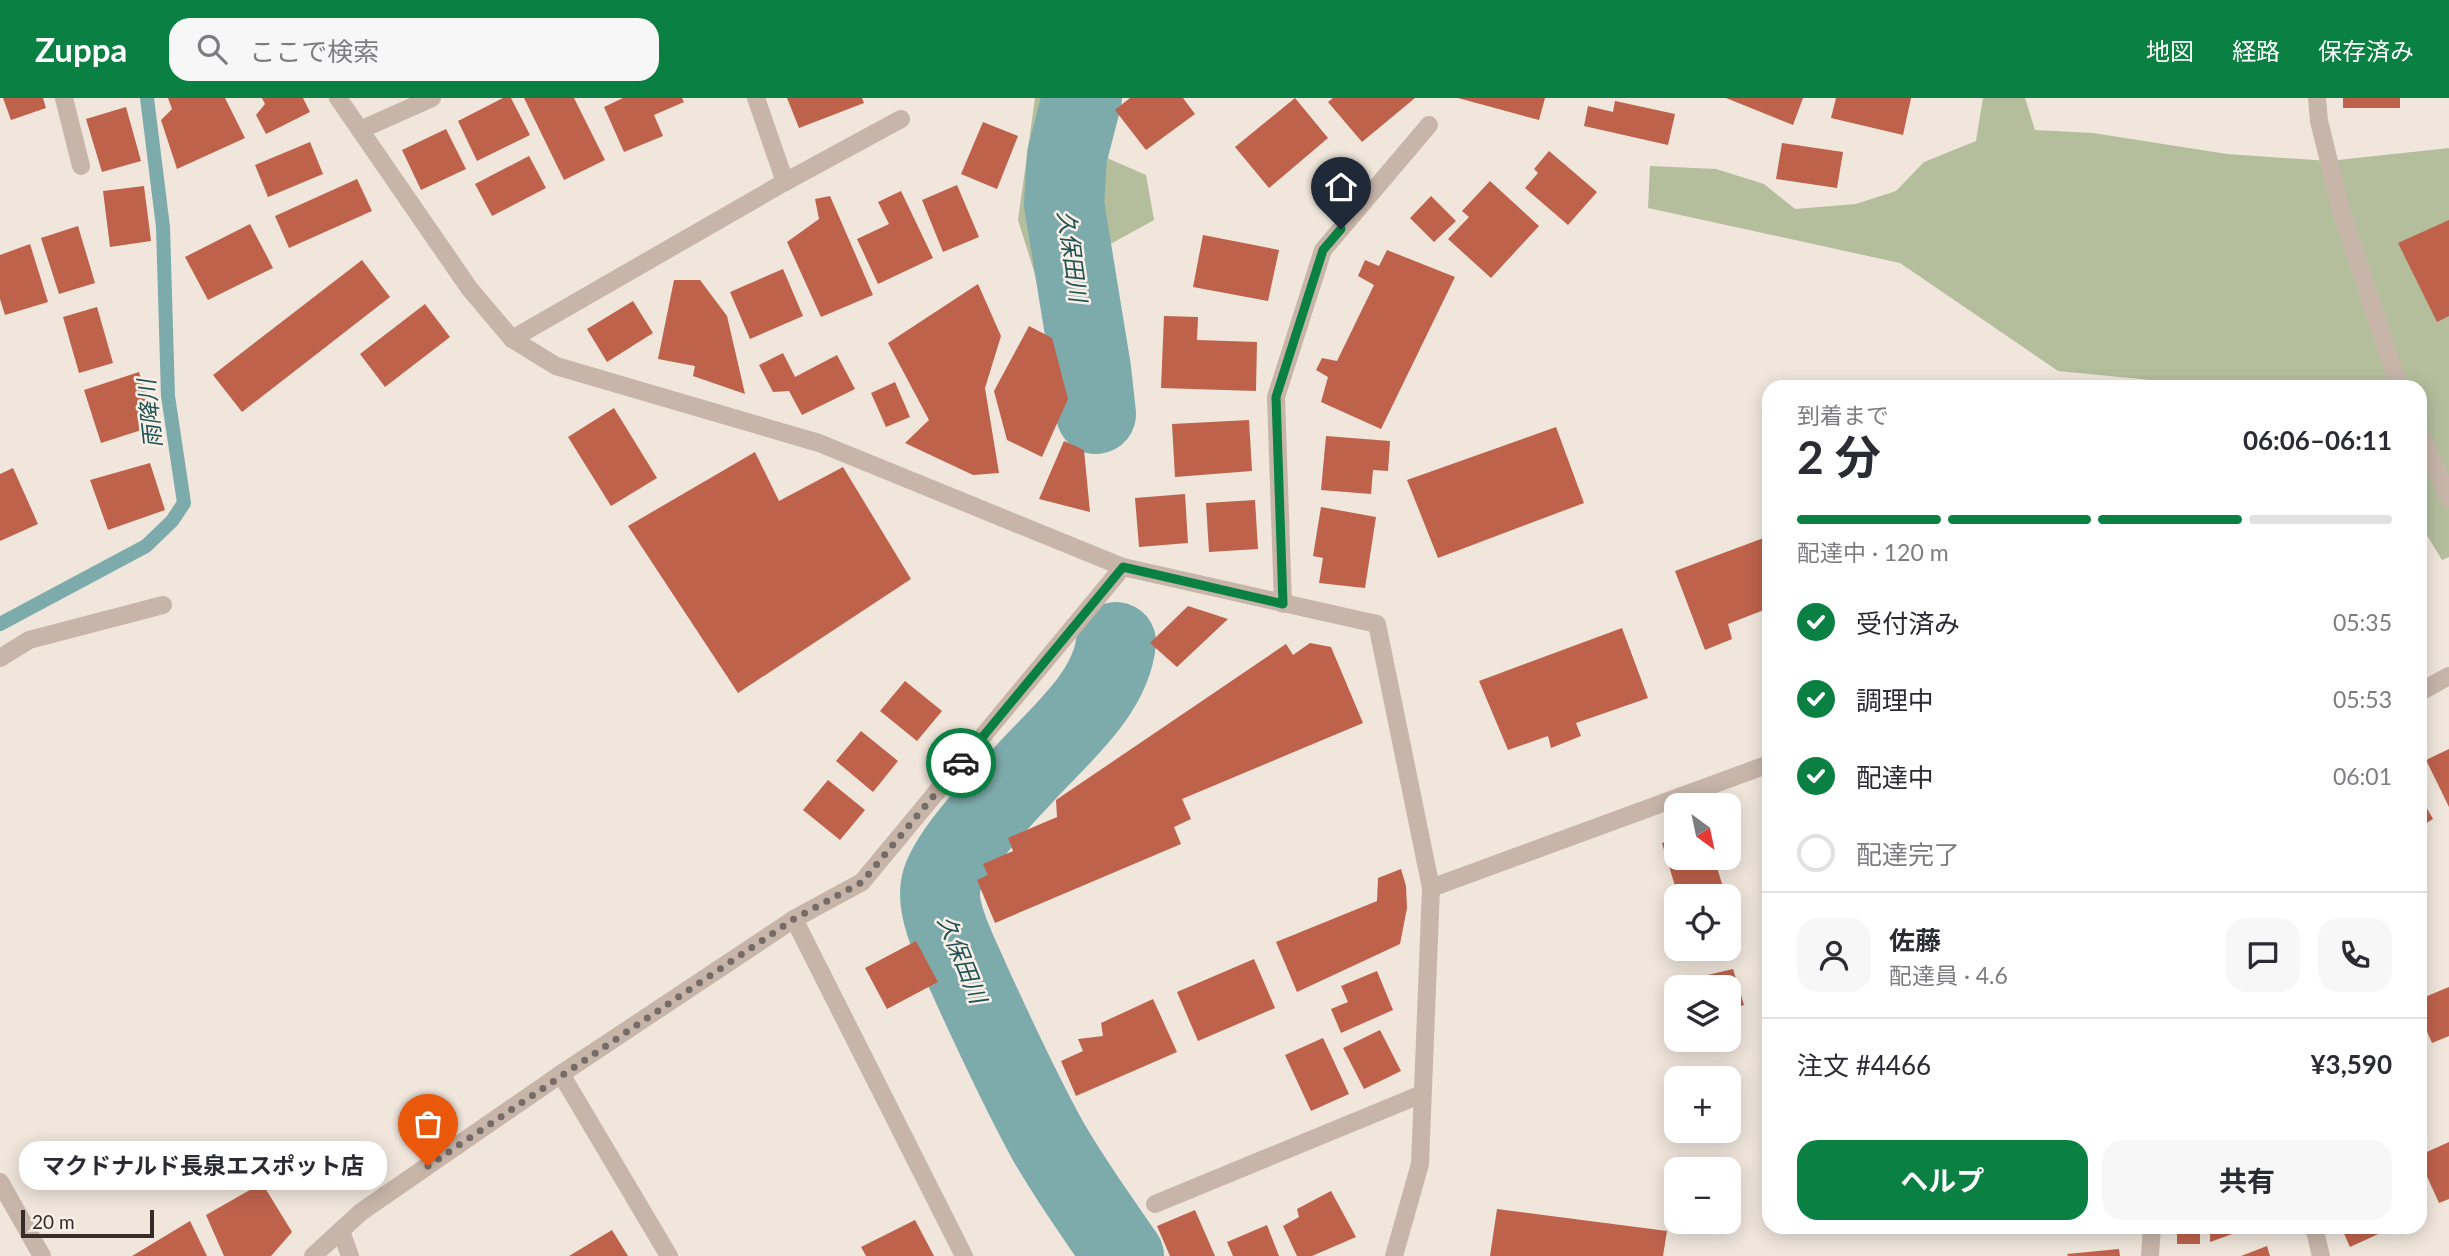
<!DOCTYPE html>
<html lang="ja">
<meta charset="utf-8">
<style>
:root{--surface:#fff;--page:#f7f7f7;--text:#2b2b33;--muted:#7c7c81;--line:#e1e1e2;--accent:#0b8043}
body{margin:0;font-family:Lato,"Noto Sans JP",sans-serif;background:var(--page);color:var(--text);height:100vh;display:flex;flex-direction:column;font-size:26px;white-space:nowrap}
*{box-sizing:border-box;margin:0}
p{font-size:23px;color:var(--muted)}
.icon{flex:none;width:38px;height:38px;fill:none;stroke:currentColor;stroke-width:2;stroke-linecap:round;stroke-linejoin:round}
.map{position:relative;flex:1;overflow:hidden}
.details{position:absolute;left:1762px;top:282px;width:665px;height:854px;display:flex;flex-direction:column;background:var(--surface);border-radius:21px;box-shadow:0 4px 18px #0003}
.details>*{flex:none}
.needle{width:46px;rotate:147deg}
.controls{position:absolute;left:1664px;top:695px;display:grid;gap:14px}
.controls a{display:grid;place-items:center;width:77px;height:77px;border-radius:14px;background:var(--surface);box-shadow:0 4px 18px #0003;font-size:35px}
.scale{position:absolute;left:21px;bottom:18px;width:133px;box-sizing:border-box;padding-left:7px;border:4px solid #352b28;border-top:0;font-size:19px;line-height:24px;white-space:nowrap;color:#352b28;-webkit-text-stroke:5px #f8f0e8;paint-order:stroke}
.pin{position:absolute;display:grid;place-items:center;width:60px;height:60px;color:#fff;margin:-72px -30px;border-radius:50% 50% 50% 0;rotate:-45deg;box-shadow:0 0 7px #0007}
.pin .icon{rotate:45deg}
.courier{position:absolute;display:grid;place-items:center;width:70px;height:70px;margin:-35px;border:5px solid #0b8043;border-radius:50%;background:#fff;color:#222;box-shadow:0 2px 9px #0007}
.bubble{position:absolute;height:49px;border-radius:21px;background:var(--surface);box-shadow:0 4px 18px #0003;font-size:23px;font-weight:700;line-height:49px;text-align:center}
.overview em{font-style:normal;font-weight:700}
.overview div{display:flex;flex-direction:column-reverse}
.overview{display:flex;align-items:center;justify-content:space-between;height:119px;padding:0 35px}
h1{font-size:46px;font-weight:700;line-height:52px}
.bar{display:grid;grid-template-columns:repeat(4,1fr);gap:10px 7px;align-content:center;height:84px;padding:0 35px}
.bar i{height:9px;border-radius:5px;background:var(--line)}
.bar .selected{background:var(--accent)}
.bar p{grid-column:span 4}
.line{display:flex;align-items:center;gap:18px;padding:0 35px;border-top:2px solid var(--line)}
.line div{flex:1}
.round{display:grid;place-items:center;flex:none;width:74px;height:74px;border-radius:21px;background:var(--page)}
ol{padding:0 35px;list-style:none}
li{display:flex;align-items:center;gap:21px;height:77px}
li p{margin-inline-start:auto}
li .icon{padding:7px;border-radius:50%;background:var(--accent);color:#fff;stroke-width:4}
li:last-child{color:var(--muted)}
li i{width:38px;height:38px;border:4px solid var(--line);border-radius:50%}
.button{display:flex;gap:14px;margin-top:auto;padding:14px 35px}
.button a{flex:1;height:80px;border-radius:21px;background:var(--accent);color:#fff;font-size:28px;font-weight:700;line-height:80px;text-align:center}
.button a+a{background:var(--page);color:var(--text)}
header{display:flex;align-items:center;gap:42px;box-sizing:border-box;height:98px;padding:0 35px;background:var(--accent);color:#fff}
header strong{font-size:33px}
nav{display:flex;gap:38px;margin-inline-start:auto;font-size:24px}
.search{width:490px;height:63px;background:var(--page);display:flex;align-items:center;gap:18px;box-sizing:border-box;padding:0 24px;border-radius:21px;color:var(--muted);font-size:26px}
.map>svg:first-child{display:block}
.green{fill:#b4be9d}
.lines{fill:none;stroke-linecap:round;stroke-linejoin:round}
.stream{stroke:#7dabab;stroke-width:14}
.river{stroke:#7dabab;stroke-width:80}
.building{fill:#be624c}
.service{stroke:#c7b5a9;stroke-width:18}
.minor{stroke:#c7b5a9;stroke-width:18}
.tertiary{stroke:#c7b5a9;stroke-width:18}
.done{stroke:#766c67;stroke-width:7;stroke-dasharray:0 12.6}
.route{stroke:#0b8043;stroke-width:9}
.labels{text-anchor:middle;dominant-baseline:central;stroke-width:5;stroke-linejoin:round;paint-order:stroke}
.water-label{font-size:23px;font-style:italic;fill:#205253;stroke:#f8f0e8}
</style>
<header>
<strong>Zuppa</strong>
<div class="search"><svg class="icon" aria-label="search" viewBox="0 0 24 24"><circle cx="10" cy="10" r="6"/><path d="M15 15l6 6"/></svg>ここで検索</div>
<nav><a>地図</a><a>経路</a><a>保存済み</a></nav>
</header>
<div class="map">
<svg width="2449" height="1158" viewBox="0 0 2449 1158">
<rect width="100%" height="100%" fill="#f0e6dc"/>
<g class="green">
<path d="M1035,0h51l-19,58 40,2 39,17 8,45 -116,64 -20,-64z"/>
<path d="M1983,0h42l10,32 58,3 134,21 102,7 120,-13v409l-7,3 -22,-36v-137h-197l-165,-16 -158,-108 -252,-55 2,-42 66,3 48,15 31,25 61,-5 40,-13 28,-29 52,-21z"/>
</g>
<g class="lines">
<path class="stream" d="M0,526l146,-78 26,-25 12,-18 -16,-107 -5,-169 -16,-129"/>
<g class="river">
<path d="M1082,0l-15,58 -3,48 27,165 5,45"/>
<path d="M1116,544c-5,51 -56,93 -89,129 -21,23 -80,83 -86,113 -6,28 17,69 28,95 25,55 50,109 79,162 23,40 50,78 76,115"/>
</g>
</g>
<g class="building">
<path d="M3,0h40l3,10 -35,12z"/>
<path d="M168,0h57l20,40 -68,31 -16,-49 11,-11z"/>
<path d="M262,0h41l7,14 -44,22 -10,-19 9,-11z"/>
<path d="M503,0h8l19,37 -53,26 -19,-40z"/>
<path d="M524,0h50l31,62 -41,20z"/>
<path d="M623,0h59l2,4 -30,13 9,21 -39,16 -20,-45z"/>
<path d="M787,0h75l2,5 -65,25z"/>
<path d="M1130,0h53l12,16 -49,36 -31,-40z"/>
<path d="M1295,0l33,40 -59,50 -34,-41z"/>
<path d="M1333,0h82l-53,44 -34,-40z"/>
<path d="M1458,0h87l-6,22z"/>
<path d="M1726,0h77l-10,27z"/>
<path d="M1836,0h75l-8,37 -72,-17z"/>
<rect x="2343" y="0" width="57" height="10"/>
<path d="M1615,3l60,13 -7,31 -84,-19 4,-20 25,6z"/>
<path d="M126,9l15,54 -39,11 -16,-53z"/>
<path d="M983,24l35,14 -21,53 -36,-15z"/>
<path d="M446,31l20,40 -45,21 -19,-40z"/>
<path d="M310,44l13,32 -55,23 -13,-32z"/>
<path d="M1782,45l61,9 -6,36 -61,-9z"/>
<path d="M1549,53l48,41 -29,33 -43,-37 13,-15 -4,-4z"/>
<path d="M529,58l17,32 -54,28 -17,-32z"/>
<path d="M357,81l15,32 -83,37 -14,-32z"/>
<path d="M1490,83l49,45 -48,52 -43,-39 21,-22 -7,-6z"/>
<path d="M957,87l22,52 -36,15 -21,-52z"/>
<path d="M144,88l7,55 -41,6 -7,-56z"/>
<path d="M901,93l32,67 -55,26 -21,-45 32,-15 -11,-22z"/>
<path d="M830,98l43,99 -52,22 -34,-75 32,-23 -4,-20z"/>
<path d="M1431,98l25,25 -22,21 -24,-24z"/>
<path d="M2449,122v96l-12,6 -39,-79z"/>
<path d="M250,126l23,44 -65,32 -23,-43z"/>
<path d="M78,128l17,57 -36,11 -18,-56z"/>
<path d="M1203,137l76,15 -11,51 -75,-14z"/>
<path d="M30,146l18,58 -43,13 -5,-16v-44z"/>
<path d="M1387,152l68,27 -74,152 -60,-27 7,-25 -12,-7 6,-12 15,3 37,-76 -16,-9 7,-16 14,6z"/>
<path d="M362,162l28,37 -148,115 -29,-37z"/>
<path d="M783,171l20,47 -53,23 -20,-47z"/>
<path d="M674,182h26l27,36 18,78 -52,-18 2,-10 -37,-7z"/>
<path d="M978,186l23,52 -16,52 14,85 -26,2 -68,-32 24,-23 -41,-77z"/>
<path d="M633,203l20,32 -46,29 -20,-33z"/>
<path d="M425,206l25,33 -65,50 -25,-33z"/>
<path d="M97,209l16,56 -34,10 -16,-56z"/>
<path d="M1164,218l34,1 -1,23 60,2 -1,49 -95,-3z"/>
<path d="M1029,228l23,12 16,61 -26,58 -35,-17 -13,-49z"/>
<path d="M783,255l12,24 42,-22 18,34 -53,26 -13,-24 -16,1 -14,-27z"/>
<path d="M139,274l18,53 -56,18 -17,-53z"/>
<path d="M895,284l15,35 -24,10 -15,-34z"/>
<path d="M614,310l43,70 -46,28 -43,-69z"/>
<path d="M1249,322l3,51 -77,6 -3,-53z"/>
<path d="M1556,329l28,76 -146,55 -31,-78z"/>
<path d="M1326,338l64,5 -2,30 -15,-1 -2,24 -50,-4z"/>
<path d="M1064,343l20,9 6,62 -51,-13z"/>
<path d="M755,354l24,49 64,-34 68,112 -173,114 -110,-167z"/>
<path d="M150,365l15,47 -57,20 -18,-50z"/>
<path d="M13,370l25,56 -38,17v-67z"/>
<path d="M1185,396l3,49 -49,4 -4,-49z"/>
<path d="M1255,402l3,49 -49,3 -3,-49z"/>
<path d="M1321,409l55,10 -11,71 -46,-5 4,-25 -10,-2z"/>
<path d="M1769,438v72l-41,16 4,15 -27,11 -30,-79z"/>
<path d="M1188,508l40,13 -51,48 -27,-24z"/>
<path d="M1622,530l26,70 -72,25 5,13 -30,12 -3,-12 -40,14 -29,-69z"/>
<path d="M1310,545l21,4 32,76 -181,76 9,20 -17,8 7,17 -186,79 -18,-43 11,-5 -5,-11 30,-13 -5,-13 49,-21 -1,-17 230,-156 7,11z"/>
<path d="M905,583l37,30 -25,30 -37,-30z"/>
<path d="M861,633l37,30 -25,31 -37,-31z"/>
<path d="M2449,651v58l-23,-47z"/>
<path d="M828,682l37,30 -25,30 -37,-30z"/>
<path d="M2420,698l13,23 -13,8z"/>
<path d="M1676,741v19h26v2l12,-2 9,29 -34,9h-11l-16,-53z"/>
<path d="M1401,771l5,17 1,22 -7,36 -103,48 -21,-50 101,-41 1,-23z"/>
<path d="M916,843l22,41 -51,27 -22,-41z"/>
<path d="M1254,861l21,49 -77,33 -21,-49z"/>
<path d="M1733,871l11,36 -15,5v-23h-31l-3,-9z"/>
<path d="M1377,873l16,39 -52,23 -10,-24 17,-7 -7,-16z"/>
<path d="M2449,889v49l-17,7 -12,-27v-17z"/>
<path d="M1153,901l24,53 -101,44 -15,-35 22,-10 -5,-12 25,-3 -2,-13z"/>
<path d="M1380,932l21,41 -37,18 -21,-41z"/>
<path d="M1323,940l26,56 -38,17 -26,-56z"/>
<path d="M2449,1044v57l-10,4 -19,-42v-6z"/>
<path d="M262,1085l30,49 -21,24h-47l-18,-41z"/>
<path d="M1331,1093l25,46 -44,19h-15l-14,-30 16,-9 -2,-8z"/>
<path d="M1497,1111l170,22 -4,25h-173z"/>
<path d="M1195,1112l20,46h-45l-13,-30z"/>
<path d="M915,1122l19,36h-68l-5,-9z"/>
<path d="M190,1123l17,35h-75z"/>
<path d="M1267,1127l12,31h-46l-6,-14z"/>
<rect x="2177" y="1129" width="23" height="17"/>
<path d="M2210,1129h42l-42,15z"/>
<path d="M2341,1129h45l1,3 -37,17z"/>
<path d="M612,1132l16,26h-59z"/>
<path d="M2267,1148l3,10h-29z"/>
<path d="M2119,1151l1,7h-52l-1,-2z"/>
</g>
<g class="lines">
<g class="service">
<path d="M0,560l29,-18 134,-35"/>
<path d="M341,1133l9,25"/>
</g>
<g class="minor">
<path d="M64,0l17,68"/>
<path d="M338,0l131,190 43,51 44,27 263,77 304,124 254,57 54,264 338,-124"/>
<path d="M756,0l29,84"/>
<path d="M2317,0l2,23 22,89 58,177"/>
<path d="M360,32l72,-32"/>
<path d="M512,241l273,-157 116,-63"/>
<path d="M2420,336l29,64"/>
<path d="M1283,506l-7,-207 47,-147 106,-125"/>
<path d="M2420,594l29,-16"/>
<path d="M794,821l170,337"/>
<path d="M561,976l108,182"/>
<path d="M1155,1106l267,-110"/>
<path d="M2314,1129l7,29"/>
<path d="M313,1158l48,-44 200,-138 233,-155 68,-37 261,-315"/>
<path d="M1394,1158l26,-92 11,-276"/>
<path d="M2150,1158l2,-29"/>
</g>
<path class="tertiary" d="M0,1084l42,74"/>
</g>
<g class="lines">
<path class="done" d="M428,1068l366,-247 68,-37 99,-119"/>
<path class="route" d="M961,665l162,-196 160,37 -7,-207 47,-147 18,-21"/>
</g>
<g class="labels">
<g class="water-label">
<text transform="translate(1073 158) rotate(82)">久保田川</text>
<text transform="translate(149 316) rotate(-96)">雨降川</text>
<text transform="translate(963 861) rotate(68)">久保田川</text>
</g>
</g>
</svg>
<div class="controls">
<a><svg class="needle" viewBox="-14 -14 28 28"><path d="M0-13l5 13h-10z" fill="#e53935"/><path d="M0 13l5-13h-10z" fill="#7c7c81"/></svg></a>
<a><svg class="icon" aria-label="locate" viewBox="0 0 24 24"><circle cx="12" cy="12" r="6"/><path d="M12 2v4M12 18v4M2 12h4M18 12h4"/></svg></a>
<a><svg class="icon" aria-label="layers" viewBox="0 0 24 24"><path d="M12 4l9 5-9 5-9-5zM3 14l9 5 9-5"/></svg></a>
<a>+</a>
<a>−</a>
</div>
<div class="scale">20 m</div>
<div class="pin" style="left:428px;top:1068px;background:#ea580c"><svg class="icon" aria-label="bag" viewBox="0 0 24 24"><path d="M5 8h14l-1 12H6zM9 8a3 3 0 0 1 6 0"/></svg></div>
<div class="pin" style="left:1341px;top:131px;background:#1f2937"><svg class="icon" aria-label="home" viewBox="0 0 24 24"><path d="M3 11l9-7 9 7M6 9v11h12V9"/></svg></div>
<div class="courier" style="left:961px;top:665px"><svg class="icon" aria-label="car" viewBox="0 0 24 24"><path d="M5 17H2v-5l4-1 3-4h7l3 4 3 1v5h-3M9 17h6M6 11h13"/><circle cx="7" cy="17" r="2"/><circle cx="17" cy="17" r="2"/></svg></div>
<div class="bubble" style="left:19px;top:1043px;width:368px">マクドナルド長泉エスポット店</div>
<section class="details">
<div class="overview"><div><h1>2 分</h1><p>到着まで</p></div><em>06:06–06:11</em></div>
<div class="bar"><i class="selected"></i><i class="selected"></i><i class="selected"></i><i></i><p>配達中 · 120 m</p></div>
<ol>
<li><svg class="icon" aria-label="check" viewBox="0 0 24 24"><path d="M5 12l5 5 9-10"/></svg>受付済み<p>05:35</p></li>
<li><svg class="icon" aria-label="check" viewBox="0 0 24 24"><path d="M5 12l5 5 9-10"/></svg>調理中<p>05:53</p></li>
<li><svg class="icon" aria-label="check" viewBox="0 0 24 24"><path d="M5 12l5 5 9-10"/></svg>配達中<p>06:01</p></li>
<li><i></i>配達完了</li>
</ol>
<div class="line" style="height:126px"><a class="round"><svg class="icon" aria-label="person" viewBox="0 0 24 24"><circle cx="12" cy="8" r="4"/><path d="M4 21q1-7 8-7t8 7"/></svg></a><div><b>佐藤</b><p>配達員 · 4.6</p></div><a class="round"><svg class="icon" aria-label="chat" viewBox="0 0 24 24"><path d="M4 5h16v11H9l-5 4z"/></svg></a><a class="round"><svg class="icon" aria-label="phone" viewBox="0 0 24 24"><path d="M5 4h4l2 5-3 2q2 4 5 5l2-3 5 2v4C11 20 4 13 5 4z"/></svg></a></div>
<div class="line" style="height:91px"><div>注文 #4466</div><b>¥3,590</b></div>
<div class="button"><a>ヘルプ</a><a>共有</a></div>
</section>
</div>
